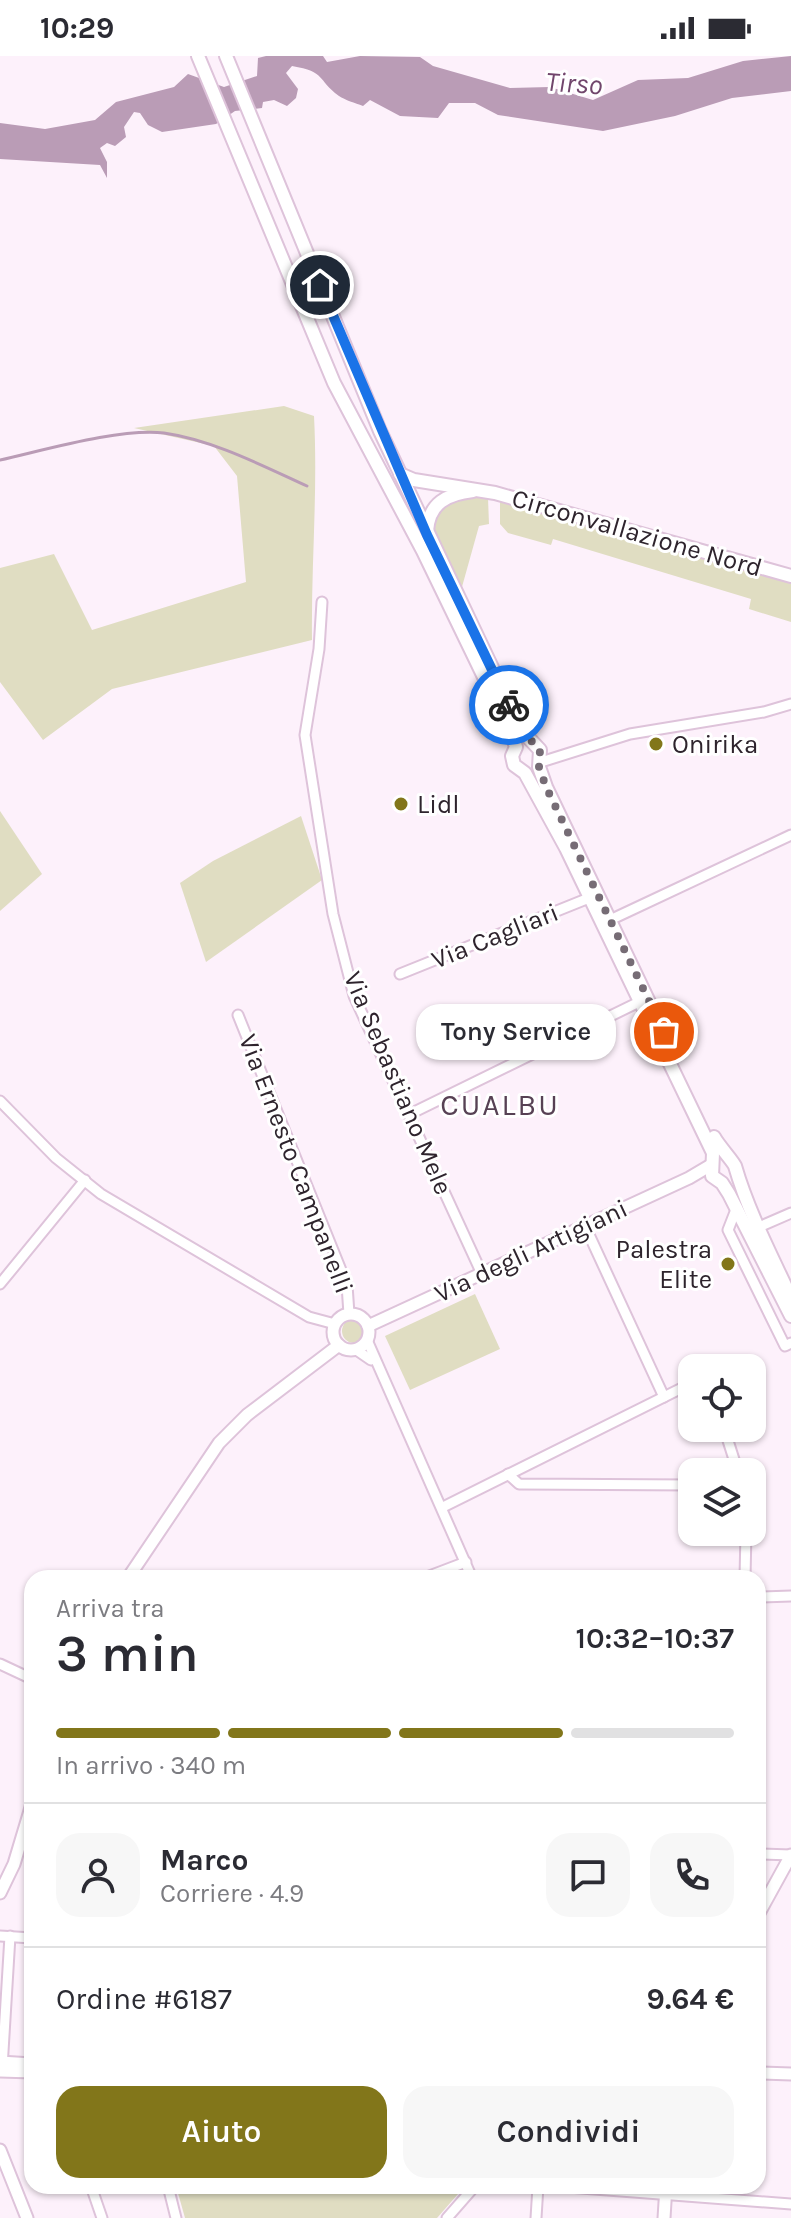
<!DOCTYPE html>
<html lang="it">
<meta charset="utf-8">
<style>
:root{--surface:#fff;--page:#f7f7f7;--text:#2b2b33;--muted:#7c7c81;--line:#e1e1e2;--accent:#82761a}
body{margin:0;font-family:Karla,sans-serif;background:var(--page);color:var(--text);height:100vh;display:flex;flex-direction:column;font-size:30px;white-space:nowrap}
*{box-sizing:border-box;margin:0}
p{font-size:26px;color:var(--muted)}
.icon{flex:none;width:44px;height:44px;fill:none;stroke:currentColor;stroke-width:2;stroke-linecap:round;stroke-linejoin:round}
.map{position:relative;flex:1;overflow:hidden}
.side{position:absolute;left:24px;top:1514px;width:742px;height:624px;display:flex;flex-direction:column;background:var(--surface);border-radius:24px;box-shadow:0 2px 6px #0004}
.side>*{flex:none}
.buttons{position:absolute;left:678px;top:1298px;display:grid;gap:16px}
.buttons a{display:grid;place-items:center;width:88px;height:88px;border-radius:16px;background:var(--surface);box-shadow:0 2px 6px #0004;font-size:40px}
.pin{position:absolute;display:grid;place-items:center;width:68px;height:68px;color:#fff;margin:-34px;border:4px solid #fff;border-radius:50%;box-shadow:0 2px 8px #0007}
.courier{position:absolute;display:grid;place-items:center;width:80px;height:80px;margin:-40px;border:6px solid #1a73e8;border-radius:50%;background:#fff;color:#222;box-shadow:0 2px 10px #0007}
.bubble{position:absolute;height:56px;border-radius:24px;background:var(--surface);box-shadow:0 2px 6px #0004;font-size:26px;font-weight:600;line-height:56px;text-align:center}
.headline em{font-style:normal;font-weight:600}
.headline div{display:flex;flex-direction:column-reverse}
.headline{display:flex;align-items:center;justify-content:space-between;height:136px;padding:0 32px}
h1{font-size:52px;font-weight:600;line-height:60px}
.bar{display:grid;grid-template-columns:repeat(4,1fr);gap:12px 8px;align-content:center;height:96px;padding:0 32px}
.bar i{height:10px;border-radius:6px;background:var(--line)}
.bar .selected{background:var(--accent)}
.bar p{grid-column:span 4}
.line{display:flex;align-items:center;gap:20px;padding:0 32px;border-top:2px solid var(--line)}
.line div{flex:1}
.round{display:grid;place-items:center;flex:none;width:84px;height:84px;border-radius:24px;background:var(--page)}
.button{display:flex;gap:16px;margin-top:auto;padding:16px 32px}
.button a{flex:1;height:92px;border-radius:24px;background:var(--accent);color:#fff;font-size:32px;font-weight:600;line-height:92px;text-align:center}
.button a+a{background:var(--page);color:var(--text)}
.status{display:flex;justify-content:space-between;align-items:center;height:56px;padding:0 40px;background:var(--surface);direction:ltr}
.status svg{height:22px;fill:currentColor}
.map>svg:first-child{display:block}
.green{fill:#e0ddc2}
.water{fill:#ba9cb6}
.lines{fill:none;stroke-linecap:round;stroke-linejoin:round}
.stream{stroke:#ba9cb6;stroke-width:3}
.minor-casing{stroke:#dec3da;stroke-width:13}
.tertiary-casing{stroke:#dec3da;stroke-width:15}
.secondary-casing{stroke:#dec3da;stroke-width:16}
.minor{stroke:#fff;stroke-width:9}
.tertiary{stroke:#fff;stroke-width:11}
.secondary{stroke:#fff;stroke-width:12}
.done{stroke:#766c75;stroke-width:8;stroke-dasharray:0 14.4}
.route{stroke:#1a73e8;stroke-width:10}
.poi-dot{fill:#82761a;stroke:#fff;stroke-width:3}
.labels{text-anchor:middle;dominant-baseline:central;stroke-width:6;stroke-linejoin:round;paint-order:stroke}
.street-label{font-size:26px;fill:#2e242d;stroke:#fff}
.poi-label{font-size:26px;fill:#2e242d;stroke:#fff;text-anchor:start}
.water-label{font-size:28px;font-style:italic;fill:#71466c;stroke:#fff}
.quarter-label{font-size:30px;letter-spacing:2px;fill:#574154;stroke:#fff}
</style>
<div class="status"><b>10:29</b><svg viewBox="0 0 49 12"><path d="M0 12V9h3v3zM5 12V6h3v6zM10 12V3h3v9zM15 12V0h3v12zM26 1h20v11H26zM47 4h2v5h-2z"/></svg></div>
<div class="map">
<svg width="791" height="2162" viewBox="0 0 791 2162">
<rect width="100%" height="100%" fill="#fdf1fb"/>
<g class="green">
<path d="M284,350l30,10c4,75 -3,149 -2,224l-200,49 -69,51 -43,-58v-114l54,-14 38,76 154,-48 -9,-106 -23,-30 -80,-18z"/>
<path d="M472,439l16,3 1,26 -10,2 -19,68c-21,-46 -55,-80 12,-99z"/>
<path d="M500,446l291,79v41l-42,-13 2,-10 -198,-60 -2,6 -43,-12 -8,-9z"/>
<path d="M0,755l42,63 -42,37z"/>
<path d="M301,760l21,64 -116,82 -26,-79 33,-22z"/>
<path d="M475,1238l25,55 -90,41 -25,-54z"/>
<circle cx="354" cy="1275" r="12"/>
<path d="M176,2130h289l-28,32h-252z"/>
</g>
<path class="water" d="M266,0h57l4,6 33,-6 60,1 13,9 77,22 40,-1 43,13 45,-20 50,-2 55,-17 48,-5v35l-59,7 -57,18 -72,15 -105,-16 -23,-12h-26l-11,15 -38,-2 -30,-16 -7,6c-8,-3 -18,-6 -24,-10 -23,-17 -12,-24 -47,-30l-6,7 12,16 -2,9 -9,8 -13,-6 -11,2 -1,6 -27,3 -19,13 -54,8 -14,-7 -8,-12 -6,-1 -10,15 2,10 -11,9 -8,-3 -7,5 7,14v16l-7,-13 -100,-6v-36l45,6 50,-9 21,-18 58,-15 14,-13 36,13 33,-11 1,-18z"/>
<g class="lines">
<path class="stream" d="M0,404c45,-10 119,-32 164,-27 49,7 99,33 143,53"/>
<g class="minor-casing">
<g id="minor">
<path d="M322,546l-3,47 -14,86 28,179 21,82 128,278"/>
<path d="M541,706l89,-28 134,-22 27,-8"/>
<path d="M610,864l181,-85"/>
<path d="M400,918l189,-76"/>
<path d="M238,959l109,270 2,29"/>
<path d="M0,1045l56,57 45,36 208,123 26,7"/>
<path d="M410,1058l229,-112"/>
<path d="M737,1151l-9,23 57,116 6,-3"/>
<path d="M585,1170l79,171"/>
<path d="M759,1171l32,-14"/>
<path d="M0,1228l85,-104"/>
<path d="M367,1284l105,238"/>
<path d="M355,1293l16,11"/>
<path d="M724,1372l14,44"/>
<path d="M508,1418l11,10 173,1"/>
<path d="M443,1451l249,-124"/>
<path d="M424,1522l42,-16"/>
<path d="M745,1522l1,-46"/>
<path d="M758,1541l33,-1"/>
<path d="M0,1608l32,15"/>
<path d="M758,1798l33,1"/>
<path d="M0,1880l32,2"/>
<path d="M2,2012l8,-132"/>
<path d="M91,2130l11,32"/>
<path d="M168,2130l8,32"/>
<path d="M555,2130l236,18"/>
<path d="M447,2162l28,-32"/>
<path d="M536,2162l2,-32"/>
</g>
</g>
<g class="tertiary-casing">
<g id="tertiary">
<circle cx="351" cy="1276" r="18"/>
<path d="M368,1270l321,-148 22,-13"/>
<path d="M128,1522l91,-135 28,-28 92,-70"/>
<path d="M0,1837l14,-29 18,-60"/>
<path d="M758,1859l33,-60"/>
<path d="M0,2006l32,2"/>
<path d="M0,2015l32,1"/>
<path d="M758,2017l33,1"/>
<path d="M0,2094l27,68"/>
<path d="M664,2162l2,-32"/>
</g>
</g>
<g class="secondary-casing">
<g id="secondary">
<path d="M198,0l136,327 89,168 89,184 4,12 -4,9 2,9 11,8 41,75 147,305 -1,23 10,7 7,11 62,122"/>
<path d="M226,0l154,375 142,300 18,19 -1,17 7,20 125,261"/>
<path d="M400,418l14,6 81,13 296,83"/>
<path d="M427,475c2,-28 20,-37 46,-40"/>
<path d="M714,1081c4,8 19,24 21,29 13,45 36,89 56,132"/>
</g>
</g>
<use href="#minor" class="minor"/>
<use href="#tertiary" class="tertiary"/>
<use href="#secondary" class="secondary"/>
</g>
<g class="lines">
<path class="done" d="M509,649l13,26 18,19 -1,17 7,20 118,245"/>
<path class="route" d="M320,229l107,250 82,170"/>
</g>
<g class="poi-dot">
<circle cx="656" cy="688" r="8"/>
<circle cx="401" cy="748" r="8"/>
<circle cx="728" cy="1208" r="8"/>
</g>
<g class="labels">
<g class="street-label">
<text transform="translate(637 477) rotate(16)">Circonvallazione Nord</text>
<text transform="translate(495 880) rotate(-22)">Via Cagliari</text>
<text transform="translate(398 1027) rotate(67)">Via Sebastiano Mele</text>
<text transform="translate(296 1108) rotate(69)">Via Ernesto Campanelli</text>
<text transform="translate(531 1195) rotate(-25)">Via degli Artigiani</text>
</g>
<g class="poi-label">
<text x="672" y="688">Onirika</text>
<text x="417" y="748">Lidl</text>
<text x="712" y="1193" text-anchor="end">Palestra<tspan x="712" dy="30">Elite</tspan></text>
</g>
<g class="water-label">
<text transform="translate(574 27) rotate(4)">Tirso</text>
</g>
<g class="quarter-label">
<text x="500" y="1049">CUALBU</text>
</g>
</g>
</svg>
<div class="buttons">
<a><svg class="icon" aria-label="locate" viewBox="0 0 24 24"><circle cx="12" cy="12" r="6"/><path d="M12 2v4M12 18v4M2 12h4M18 12h4"/></svg></a>
<a><svg class="icon" aria-label="layers" viewBox="0 0 24 24"><path d="M12 4l9 5-9 5-9-5zM3 14l9 5 9-5"/></svg></a>
</div>
<div class="pin" style="left:664px;top:976px;background:#ea580c"><svg class="icon" aria-label="bag" viewBox="0 0 24 24"><path d="M5 8h14l-1 12H6zM9 8a3 3 0 0 1 6 0"/></svg></div>
<div class="pin" style="left:320px;top:229px;background:#1f2937"><svg class="icon" aria-label="home" viewBox="0 0 24 24"><path d="M3 11l9-7 9 7M6 9v11h12V9"/></svg></div>
<div class="courier" style="left:509px;top:649px"><svg class="icon" aria-label="bike" viewBox="0 0 24 24"><circle cx="6" cy="16" r="4"/><circle cx="18" cy="16" r="4"/><path d="M6 16l4-8h5l3 8M10 8l3 8H6M13 5h3"/></svg></div>
<div class="bubble" style="left:416px;top:948px;width:200px">Tony Service</div>
<section class="side">
<div class="headline"><div><h1>3 min</h1><p>Arriva tra</p></div><em>10:32–10:37</em></div>
<div class="bar"><i class="selected"></i><i class="selected"></i><i class="selected"></i><i></i><p>In arrivo · 340 m</p></div>
<div class="line" style="height:144px"><a class="round"><svg class="icon" aria-label="person" viewBox="0 0 24 24"><circle cx="12" cy="8" r="4"/><path d="M4 21q1-7 8-7t8 7"/></svg></a><div><b>Marco</b><p>Corriere · 4.9</p></div><a class="round"><svg class="icon" aria-label="chat" viewBox="0 0 24 24"><path d="M4 5h16v11H9l-5 4z"/></svg></a><a class="round"><svg class="icon" aria-label="phone" viewBox="0 0 24 24"><path d="M5 4h4l2 5-3 2q2 4 5 5l2-3 5 2v4C11 20 4 13 5 4z"/></svg></a></div>
<div class="line" style="height:104px"><div>Ordine #6187</div><b>9.64 €</b></div>
<div class="button"><a>Aiuto</a><a>Condividi</a></div>
</section>
</div>
